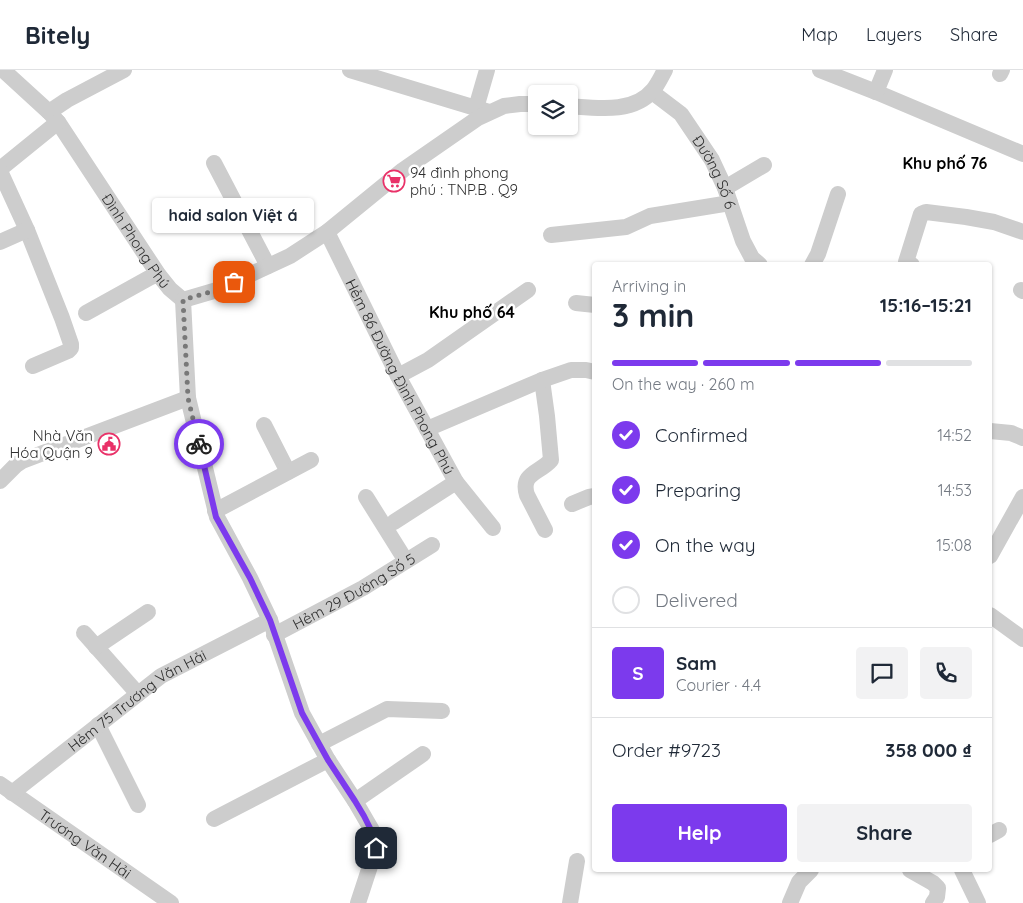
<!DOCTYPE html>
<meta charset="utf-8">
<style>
:root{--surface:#fff;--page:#f2f2f3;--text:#1f2937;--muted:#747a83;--line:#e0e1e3;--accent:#7c3aed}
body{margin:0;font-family:Quicksand,sans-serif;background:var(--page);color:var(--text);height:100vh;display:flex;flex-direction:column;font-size:19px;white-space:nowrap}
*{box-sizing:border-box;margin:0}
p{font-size:16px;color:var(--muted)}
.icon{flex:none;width:28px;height:28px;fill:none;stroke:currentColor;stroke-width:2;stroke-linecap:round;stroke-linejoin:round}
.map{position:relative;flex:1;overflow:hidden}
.details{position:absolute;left:592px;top:192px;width:400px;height:610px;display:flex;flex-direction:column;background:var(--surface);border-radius:5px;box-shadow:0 1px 4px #0004}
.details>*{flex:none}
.tools{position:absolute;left:528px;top:15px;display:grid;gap:10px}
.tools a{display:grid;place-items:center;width:50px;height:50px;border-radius:5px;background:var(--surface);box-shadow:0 1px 4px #0004;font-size:25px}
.pin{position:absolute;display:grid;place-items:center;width:42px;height:42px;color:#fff;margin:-21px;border-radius:10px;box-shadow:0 2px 8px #0006}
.courier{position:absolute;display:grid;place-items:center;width:50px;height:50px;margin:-25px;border:4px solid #7c3aed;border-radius:50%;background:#fff;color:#222;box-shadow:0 1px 6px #0007}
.bubble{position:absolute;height:35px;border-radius:5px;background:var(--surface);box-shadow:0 1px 4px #0004;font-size:16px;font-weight:700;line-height:35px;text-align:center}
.overview em{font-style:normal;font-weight:700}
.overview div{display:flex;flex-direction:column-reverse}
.overview{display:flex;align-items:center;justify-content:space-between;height:85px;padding:0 20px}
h1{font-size:32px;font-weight:700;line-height:38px}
.bar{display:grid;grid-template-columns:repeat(4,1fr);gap:8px 5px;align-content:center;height:60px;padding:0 20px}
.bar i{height:6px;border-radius:4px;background:var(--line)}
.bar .active{background:var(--accent)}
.bar p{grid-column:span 4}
.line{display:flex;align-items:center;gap:12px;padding:0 20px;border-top:1px solid var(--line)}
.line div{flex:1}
.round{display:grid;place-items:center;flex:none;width:52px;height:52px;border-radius:5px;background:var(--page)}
ol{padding:0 20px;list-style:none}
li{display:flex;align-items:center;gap:15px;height:55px}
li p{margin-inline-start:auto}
li .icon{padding:5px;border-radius:50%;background:var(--accent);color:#fff;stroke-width:4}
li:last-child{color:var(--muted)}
li i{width:28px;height:28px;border:2px solid var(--line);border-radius:50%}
.cta{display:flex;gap:10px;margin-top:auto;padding:10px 20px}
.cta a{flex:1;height:58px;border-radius:5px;background:var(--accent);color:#fff;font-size:20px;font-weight:700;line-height:58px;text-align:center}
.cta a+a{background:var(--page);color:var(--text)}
header{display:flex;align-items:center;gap:30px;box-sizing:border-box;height:70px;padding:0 25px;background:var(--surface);border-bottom:1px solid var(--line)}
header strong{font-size:24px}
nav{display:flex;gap:28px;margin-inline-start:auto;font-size:18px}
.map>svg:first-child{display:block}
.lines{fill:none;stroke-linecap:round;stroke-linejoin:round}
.minor{stroke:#cdcdcd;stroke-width:16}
.done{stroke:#787878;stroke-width:5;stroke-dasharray:0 9}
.route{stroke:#7c3aed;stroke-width:6}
.labels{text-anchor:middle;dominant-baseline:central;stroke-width:5;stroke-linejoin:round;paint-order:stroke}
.poi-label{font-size:15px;fill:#303030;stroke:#fff;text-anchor:start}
.street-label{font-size:15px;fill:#303030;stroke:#fff}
.neighbourhood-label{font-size:16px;font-weight:bold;fill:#000;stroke:#fff}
</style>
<header>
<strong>Bitely</strong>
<nav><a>Map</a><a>Layers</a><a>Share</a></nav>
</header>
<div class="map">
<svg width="1023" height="833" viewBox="0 0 1023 833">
<rect width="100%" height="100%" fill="#fff"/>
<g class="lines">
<g class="minor">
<path id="s1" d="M3,0l46,42 9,10 100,152 12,15 13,11"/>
<path d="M350,0l139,42"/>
<path d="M820,0l56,22 147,62"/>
<path d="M1000,4l2,-4"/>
<path id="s2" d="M652,22l29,22 31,46 13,28 18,53 9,17 8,7"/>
<path d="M876,22l9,-22"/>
<path d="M569,36c27,2 65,8 84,-16 5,-6 8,-13 12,-20"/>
<path d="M476,38l11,-38"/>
<path d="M49,42l18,-12 57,-30"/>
<path d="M214,93l54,103"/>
<path d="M0,99l58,-47"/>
<path d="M0,101l27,59 35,88 9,26v4l-3,3 -35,15"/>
<path d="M725,118l39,-23"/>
<path id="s3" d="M327,162l71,144 58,106 -62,40"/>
<path d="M551,165l75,-8 24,-11 80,-13"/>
<path d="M0,172l27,-12"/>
<path d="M812,195l6,-11 20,-60"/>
<path d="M912,195l-6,-3 15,-48 5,-2 40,5 28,5 29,10"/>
<path d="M1021,220l2,1"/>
<path d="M183,230l5,98 29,119 33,61 20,42 32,93 26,47 27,41 18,31 3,8v8l-18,55"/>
<path d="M183,230l34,-10 73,-34 37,-24 76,-62 75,-52 26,-12 16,-2h16"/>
<path d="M576,233l19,2"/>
<path d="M86,243l63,-35 9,-4"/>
<path d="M398,306l30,-16 100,-70"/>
<path d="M542,310l5,36 4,44c-11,13 -31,13 -24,35l18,35"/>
<path d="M264,355l24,47"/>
<path d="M427,359l115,-49 29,-10h15l9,2"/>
<path d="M990,361l21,2 12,5"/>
<path d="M0,411l16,-16 6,-4 166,-63"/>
<path d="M456,412l37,46"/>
<path d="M366,427l40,64"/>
<path d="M572,434l17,-7 6,-1"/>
<path d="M215,441l96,-51"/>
<path d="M990,486l33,-59"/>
<path d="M990,545l33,24"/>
<path d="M84,563l54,61"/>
<path id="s4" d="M274,565l89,-47 69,-43"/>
<path d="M96,577l52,-35"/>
<path d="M98,655l40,80"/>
<path d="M319,674l68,-35 55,2"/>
<path id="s5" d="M0,714l171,119"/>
<path id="s6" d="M12,723l149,-117 109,-56"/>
<path d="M355,731l68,-47"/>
<path d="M214,749l114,-59"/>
<path d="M990,765l9,-5"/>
<path d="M910,800l23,13 5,5 -1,9 -4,6"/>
<path d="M962,800l16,33"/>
<path d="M570,833l7,-42"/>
<path d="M790,833l9,-21 12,-12"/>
</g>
</g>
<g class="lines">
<path class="done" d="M199,374l-11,-46 -5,-98 34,-10 17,-8"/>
<path class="route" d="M199,374l17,73 34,61 20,42 32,93 26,47 27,41 9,15 12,24v8"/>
</g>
<defs>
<g id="supermarket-ring" transform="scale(1.125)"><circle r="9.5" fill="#fff" stroke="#e93168" stroke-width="1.5"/><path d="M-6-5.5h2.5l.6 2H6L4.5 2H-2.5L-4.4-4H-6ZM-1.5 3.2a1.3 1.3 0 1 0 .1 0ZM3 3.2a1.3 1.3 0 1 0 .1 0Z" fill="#e93168"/></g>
<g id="civic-ring" transform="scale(1.125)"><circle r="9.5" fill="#fff" stroke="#e93168" stroke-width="1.5"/><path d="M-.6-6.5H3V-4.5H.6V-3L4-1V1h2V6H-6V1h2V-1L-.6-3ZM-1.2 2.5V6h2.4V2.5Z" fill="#e93168"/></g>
</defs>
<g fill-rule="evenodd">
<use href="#supermarket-ring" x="394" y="111"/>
<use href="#civic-ring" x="109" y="374"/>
</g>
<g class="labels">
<g class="poi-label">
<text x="410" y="102">94 đình phong<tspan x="410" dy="17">phú : TNP.B . Q9</tspan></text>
<text x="93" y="365" text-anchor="end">Nhà Văn<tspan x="93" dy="17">Hóa Quận 9</tspan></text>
</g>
<g class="street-label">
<text stroke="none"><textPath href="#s2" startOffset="104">Đường Số 6</textPath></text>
<text stroke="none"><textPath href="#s1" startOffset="218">Đình Phong Phú</textPath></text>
<text stroke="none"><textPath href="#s3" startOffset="162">Hẻm 86 Đường Đình Phong Phú</textPath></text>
<text stroke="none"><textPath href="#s4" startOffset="91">Hẻm 29 Đường Số 5</textPath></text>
<text stroke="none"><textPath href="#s6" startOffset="156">Hẻm 75 Trương Văn Hải</textPath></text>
<text stroke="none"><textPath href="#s5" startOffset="104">Trương Văn Hải</textPath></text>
</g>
<g class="neighbourhood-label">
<text x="945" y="93">Khu phố 76</text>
<text x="472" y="242">Khu phố 64</text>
</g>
</g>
</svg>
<div class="tools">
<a><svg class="icon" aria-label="layers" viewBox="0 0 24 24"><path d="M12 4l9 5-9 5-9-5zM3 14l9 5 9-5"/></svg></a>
</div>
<div class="pin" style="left:234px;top:212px;background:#ea580c"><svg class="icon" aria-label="bag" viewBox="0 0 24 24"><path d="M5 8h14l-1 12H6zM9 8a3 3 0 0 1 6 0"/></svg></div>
<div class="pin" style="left:376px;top:778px;background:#1f2937"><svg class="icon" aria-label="home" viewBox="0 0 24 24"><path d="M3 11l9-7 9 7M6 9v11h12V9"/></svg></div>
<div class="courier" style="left:199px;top:374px"><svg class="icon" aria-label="bike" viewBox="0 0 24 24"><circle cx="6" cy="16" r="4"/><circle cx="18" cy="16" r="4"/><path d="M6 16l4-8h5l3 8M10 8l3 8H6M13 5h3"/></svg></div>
<div class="bubble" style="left:152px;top:128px;width:162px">haid salon Việt á</div>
<section class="details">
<div class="overview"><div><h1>3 min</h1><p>Arriving in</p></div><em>15:16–15:21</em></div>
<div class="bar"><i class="active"></i><i class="active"></i><i class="active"></i><i></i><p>On the way · 260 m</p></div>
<ol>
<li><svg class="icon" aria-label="check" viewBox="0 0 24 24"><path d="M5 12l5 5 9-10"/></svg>Confirmed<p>14:52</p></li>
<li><svg class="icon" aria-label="check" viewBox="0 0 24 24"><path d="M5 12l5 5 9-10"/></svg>Preparing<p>14:53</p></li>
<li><svg class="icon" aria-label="check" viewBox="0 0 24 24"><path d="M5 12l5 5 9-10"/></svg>On the way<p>15:08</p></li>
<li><i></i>Delivered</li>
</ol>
<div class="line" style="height:90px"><b class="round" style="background:var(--accent);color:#fff">S</b><div><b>Sam</b><p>Courier · 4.4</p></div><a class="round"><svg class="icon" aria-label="chat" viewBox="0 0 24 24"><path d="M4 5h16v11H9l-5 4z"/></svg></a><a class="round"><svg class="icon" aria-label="phone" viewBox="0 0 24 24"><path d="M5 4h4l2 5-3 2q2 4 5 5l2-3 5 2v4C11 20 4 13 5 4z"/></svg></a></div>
<div class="line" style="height:65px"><div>Order #9723</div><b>358 000 ₫</b></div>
<div class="cta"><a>Help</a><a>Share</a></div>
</section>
</div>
